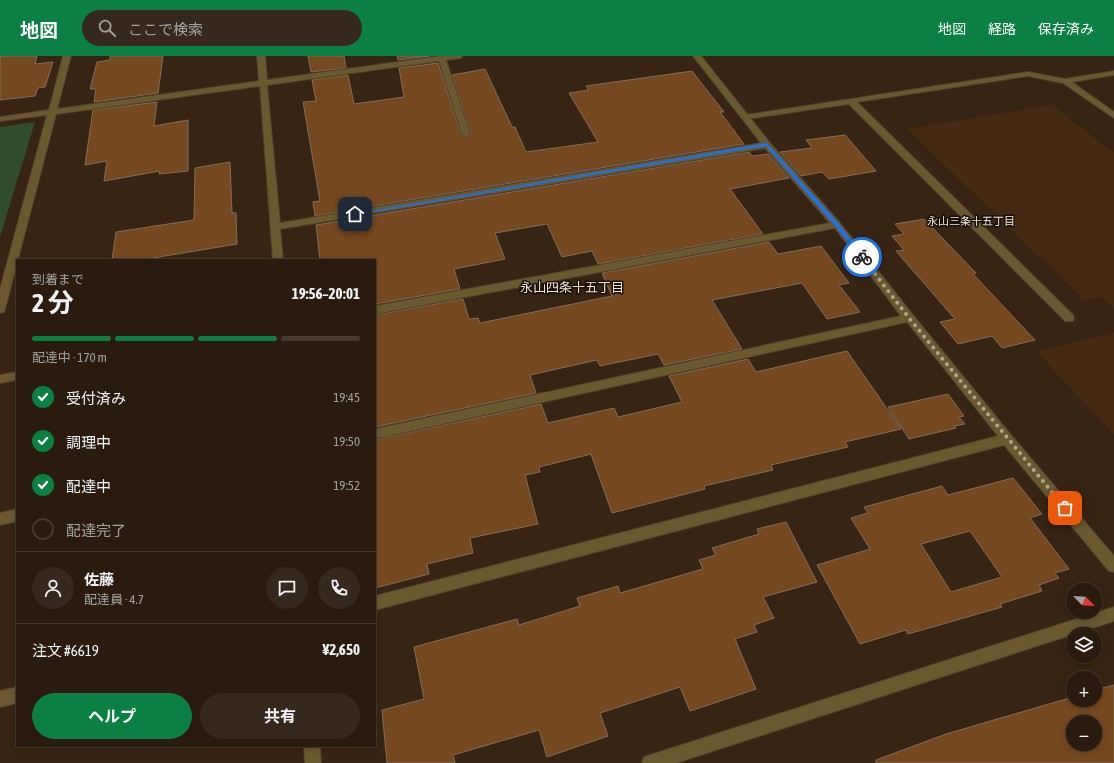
<!DOCTYPE html>
<html lang="ja">
<meta charset="utf-8">
<style>
:root{--surface:#2a1b0e;--page:#36281c;--text:#f1f3f6;--muted:#a5a19e;--line:#46392e;--accent:#0b8043}
body{margin:0;font-family:"Asap Condensed","Noto Sans JP",sans-serif;background:var(--page);color:var(--text);height:100vh;display:flex;flex-direction:column;font-size:15px;white-space:nowrap}
*{box-sizing:border-box;margin:0}
p{font-size:13px;color:var(--muted)}
.icon{flex:none;width:22px;height:22px;fill:none;stroke:currentColor;stroke-width:2;stroke-linecap:round;stroke-linejoin:round}
.map{position:relative;flex:1;overflow:hidden}
.details{position:absolute;left:16px;top:203px;width:360px;height:488px;display:flex;flex-direction:column;background:var(--surface);border-radius:0px;box-shadow:0 2px 6px #0003,0 0 0 1px var(--line)}
.details>*{flex:none}
.needle{width:26px;rotate:115deg}
.controls{position:absolute;left:1066px;top:527px;display:grid;gap:8px}
.controls a{display:grid;place-items:center;width:36px;height:36px;border-radius:50%;background:var(--surface);box-shadow:0 2px 6px #0003,0 0 0 1px var(--line);font-size:20px}
.pin{position:absolute;display:grid;place-items:center;width:34px;height:34px;color:#fff;margin:-17px;border-radius:8px;box-shadow:0 2px 6px #0006}
.courier{position:absolute;display:grid;place-items:center;width:40px;height:40px;margin:-20px;border:3px solid #1a73e8;border-radius:50%;background:#fff;color:#222;box-shadow:0 1px 5px #0007}
.headline em{font-style:normal;font-weight:700}
.headline div{display:flex;flex-direction:column-reverse}
.headline{display:flex;align-items:center;justify-content:space-between;height:68px;padding:0 16px}
h1{font-size:26px;font-weight:700;line-height:30px}
.bar{display:grid;grid-template-columns:repeat(4,1fr);gap:6px 4px;align-content:center;height:48px;padding:0 16px}
.bar i{height:5px;border-radius:3px;background:var(--line)}
.bar .current{background:var(--accent)}
.bar p{grid-column:span 4}
.line{display:flex;align-items:center;gap:10px;padding:0 16px;border-top:1px solid var(--line)}
.line div{flex:1}
.round{display:grid;place-items:center;flex:none;width:42px;height:42px;border-radius:21px;background:var(--page)}
ol{padding:0 16px;list-style:none}
li{display:flex;align-items:center;gap:12px;height:44px}
li p{margin-inline-start:auto}
li .icon{padding:4px;border-radius:50%;background:var(--accent);color:#fff;stroke-width:4}
li:last-child{color:var(--muted)}
li i{width:22px;height:22px;border:2px solid var(--line);border-radius:50%}
.primary-button{display:flex;gap:8px;margin-top:auto;padding:8px 16px}
.primary-button a{flex:1;height:46px;border-radius:24px;background:var(--accent);color:#fff;font-size:16px;font-weight:700;line-height:46px;text-align:center}
.primary-button a+a{background:var(--page);color:var(--text)}
header{display:flex;align-items:center;gap:24px;box-sizing:border-box;height:56px;padding:0 20px;background:var(--accent);color:#fff}
header strong{font-size:19px}
nav{display:flex;gap:22px;margin-inline-start:auto;font-size:14px}
.search{width:280px;height:36px;background:var(--page);display:flex;align-items:center;gap:10px;box-sizing:border-box;padding:0 14px;border-radius:22px;color:var(--muted);font-size:15px}
.map>svg:first-child{display:block}
.built{fill:#442a13}
.green{fill:#2f4d2b}
.building{fill:#744821;stroke:#856c59;fill-rule:evenodd}
.lines{fill:none;stroke-linecap:round;stroke-linejoin:round}
.lane-casing{stroke:#523f2e;stroke-width:2}
.street-casing{stroke:#523f2e;stroke-width:2}
.lane{fill:#6a592f;fill-rule:evenodd}
.street{fill:#6a592f;fill-rule:evenodd}
.route{fill:#1a73e8}
.done{stroke:#b3a395;stroke-width:4;stroke-dasharray:0 7.2}
.labels{text-anchor:middle;dominant-baseline:central;stroke-width:3;stroke-linejoin:round;paint-order:stroke}
.far-neighbourhood-label{font-size:11px;fill:#f5e7dc;stroke:#180f08}
.neighbourhood-label{font-size:13px;fill:#f5e7dc;stroke:#180f08}
</style>
<header>
<strong>地図</strong>
<div class="search"><svg class="icon" aria-label="search" viewBox="0 0 24 24"><circle cx="10" cy="10" r="6"/><path d="M15 15l6 6"/></svg>ここで検索</div>
<nav><a>地図</a><a>経路</a><a>保存済み</a></nav>
</header>
<div class="map">
<svg width="1114" height="707" viewBox="0 0 1114 707">
<rect width="100%" height="100%" fill="#382412"/>
<g class="built">
<path d="M1052,49l62,48v155l-12,-11 -18,3 -177,-171z"/>
<path d="M1114,277v102l-78,-84z"/>
</g>
<path class="green" d="M35,66l-35,115v-110z"/>
<g class="building">
<path d="M0,0h37l-2,8 18,-2 -8,25 -7,1 -3,8 -35,4z"/>
<path d="M110,0h53l-5,37 -64,9 2,-13h-6l7,-27 13,-2z"/>
<path d="M308,0h36l2,12 -35,4z"/>
<path d="M397,0h33l-32,4z"/>
<path d="M438,7l23,71 5,4 5,-4 -19,-59 33,-6 27,58h3l11,25 72,-10 -29,-49 20,-3 -3,-4 106,-15 32,41h-4l24,32 -429,72 -2,-14 7,-1 -17,-99 13,-1 -4,-21 36,-5 6,29 50,-7 -5,-29z"/>
<path d="M157,46l-3,24 34,-6v51l-29,3 1,-3 -56,10 3,-20 -22,4 8,-55z"/>
<path d="M845,79l31,36 -47,8 -7,-7 -21,4 -21,-24 32,-4 -6,-8z"/>
<path d="M749,96l3,4 16,-2 21,24 -59,11 33,45 -165,30 -6,-13 -30,6 -15,-33 -52,9 10,26 -51,10 6,20 -85,15v-44h-55l-4,-35z"/>
<path d="M230,106l2,51h4l1,31 -96,16h-29l4,-28 78,-12 1,-52z"/>
<path d="M924,163l52,54 -3,1 62,66 -33,8 -10,-12 -34,8 -18,-22 15,-3 -59,-68 8,-1 -12,-14 12,-2 -9,-10z"/>
<path d="M769,186l9,12 43,-8 28,37 -10,2 21,27 -33,7 -25,-36 -90,17 30,49 -78,16 -6,-11 -58,12 -3,-6 -67,15 6,18 -161,34v-112l88,-16 6,20 9,-1 2,5 132,-27 -10,-23z"/>
<path d="M847,295l54,78 -56,13 3,5 -77,18 2,5 -69,16 1,3 -93,24 -21,-59 -52,13 1,5 -15,3 13,49 -68,14 3,15 -46,11 2,10 -54,14v-148l166,-36 7,19 66,-15 4,9 64,-15 -13,-26 79,-17 8,13z"/>
<path d="M948,338l16,22 -5,1 6,7 -11,2 2,2 -47,11 -21,-32z"/>
<path d="M1013,422l29,36 -12,4 39,51 -14,4 4,5 -20,7 3,6 -42,13 2,3 -94,27 -2,-4 -46,14 -43,-79 53,-16 -19,-31 17,-5 -4,-6 78,-21 6,9zM970,475l32,46 -51,15 -30,-48z"/>
<path d="M786,466l31,60 -54,15 11,21 -20,7 3,7 -22,7 21,50 -66,22 -10,-24 -80,26 8,23 -61,21 -8,-27 -86,25 2,8h-68l-5,-53 42,-11 -10,-52 103,-28 2,6 61,-19 -3,-8 41,-12 2,7 83,-24 -4,-9 17,-5 -4,-7 47,-14 -2,-5z"/>
<path d="M1114,629v78h-238v-3l70,-26 127,-37v3h22v-10zM1073,666h22v22h-22z"/>
</g>
<g class="lines">
<g class="lane-casing">
<path id="lane" d="M1114,15v4l-42,7 42,30v6l-51,-35 -35,-7 -171,26 216,213 1,3 -1,3h-8l-216,-217 -103,15 -4,-2 4,-2 282,-43 37,7z"/>
</g>
<g class="street-casing">
<g id="street">
<path d="M63,0h8l-14,53 202,-28 -2,-25h8l2,24 174,-24h21l-1,2 -15,2 24,74 -4,3 -4,-3 -23,-73 -172,24 13,138 481,-80 -68,-87h8l69,87 70,80 73,92 98,120 103,121v16l-5,-1 -105,-126 -629,165v-14l623,-160 -91,-114 -532,117v-10l526,-113 -66,-88 -460,86v-8l455,-83 -65,-75 -485,81 3,31h-10l-13,-174 -204,28 -51,195 -1,3 -4,1v-24l47,-174 -47,6v-4l49,-7z"/>
<path d="M17,316v8l-17,3v-8z"/>
<path d="M17,453v12l-17,4v-12z"/>
<path d="M1114,551v14l-438,142h-34l2,-6 6,-2z"/>
<path d="M17,631v16l-17,4v-16z"/>
<path d="M304,690h16l1,17h-16z"/>
</g>
</g>
<use href="#lane" class="lane"/>
<use href="#street" class="street"/>
</g>
<path class="route" d="M767,87l72,81 25,32v2h-4l-24,-31 -70,-81 -411,69 -3,-1z"/>
<g class="lines">
<path class="done" d="M862,201l47,61 156,190"/>
</g>
<g class="labels">
<g class="far-neighbourhood-label">
<text x="971" y="165">永山三条十五丁目</text>
</g>
<g class="neighbourhood-label">
<text x="572" y="231">永山四条十五丁目</text>
</g>
</g>
</svg>
<div class="controls">
<a><svg class="needle" viewBox="-14 -14 28 28"><path d="M0-13l5 13h-10z" fill="#e53935"/><path d="M0 13l5-13h-10z" fill="#a5a19e"/></svg></a>
<a><svg class="icon" aria-label="layers" viewBox="0 0 24 24"><path d="M12 4l9 5-9 5-9-5zM3 14l9 5 9-5"/></svg></a>
<a>+</a>
<a>−</a>
</div>
<div class="pin" style="left:1065px;top:452px;background:#ea580c"><svg class="icon" aria-label="bag" viewBox="0 0 24 24"><path d="M5 8h14l-1 12H6zM9 8a3 3 0 0 1 6 0"/></svg></div>
<div class="pin" style="left:355px;top:158px;background:#1f2937"><svg class="icon" aria-label="home" viewBox="0 0 24 24"><path d="M3 11l9-7 9 7M6 9v11h12V9"/></svg></div>
<div class="courier" style="left:862px;top:201px"><svg class="icon" aria-label="bike" viewBox="0 0 24 24"><circle cx="6" cy="16" r="4"/><circle cx="18" cy="16" r="4"/><path d="M6 16l4-8h5l3 8M10 8l3 8H6M13 5h3"/></svg></div>
<section class="details">
<div class="headline"><div><h1>2 分</h1><p>到着まで</p></div><em>19:56–20:01</em></div>
<div class="bar"><i class="current"></i><i class="current"></i><i class="current"></i><i></i><p>配達中 · 170 m</p></div>
<ol>
<li><svg class="icon" aria-label="check" viewBox="0 0 24 24"><path d="M5 12l5 5 9-10"/></svg>受付済み<p>19:45</p></li>
<li><svg class="icon" aria-label="check" viewBox="0 0 24 24"><path d="M5 12l5 5 9-10"/></svg>調理中<p>19:50</p></li>
<li><svg class="icon" aria-label="check" viewBox="0 0 24 24"><path d="M5 12l5 5 9-10"/></svg>配達中<p>19:52</p></li>
<li><i></i>配達完了</li>
</ol>
<div class="line" style="height:72px"><a class="round"><svg class="icon" aria-label="person" viewBox="0 0 24 24"><circle cx="12" cy="8" r="4"/><path d="M4 21q1-7 8-7t8 7"/></svg></a><div><b>佐藤</b><p>配達員 · 4.7</p></div><a class="round"><svg class="icon" aria-label="chat" viewBox="0 0 24 24"><path d="M4 5h16v11H9l-5 4z"/></svg></a><a class="round"><svg class="icon" aria-label="phone" viewBox="0 0 24 24"><path d="M5 4h4l2 5-3 2q2 4 5 5l2-3 5 2v4C11 20 4 13 5 4z"/></svg></a></div>
<div class="line" style="height:52px"><div>注文 #6619</div><b>¥2,650</b></div>
<div class="primary-button"><a>ヘルプ</a><a>共有</a></div>
</section>
</div>
